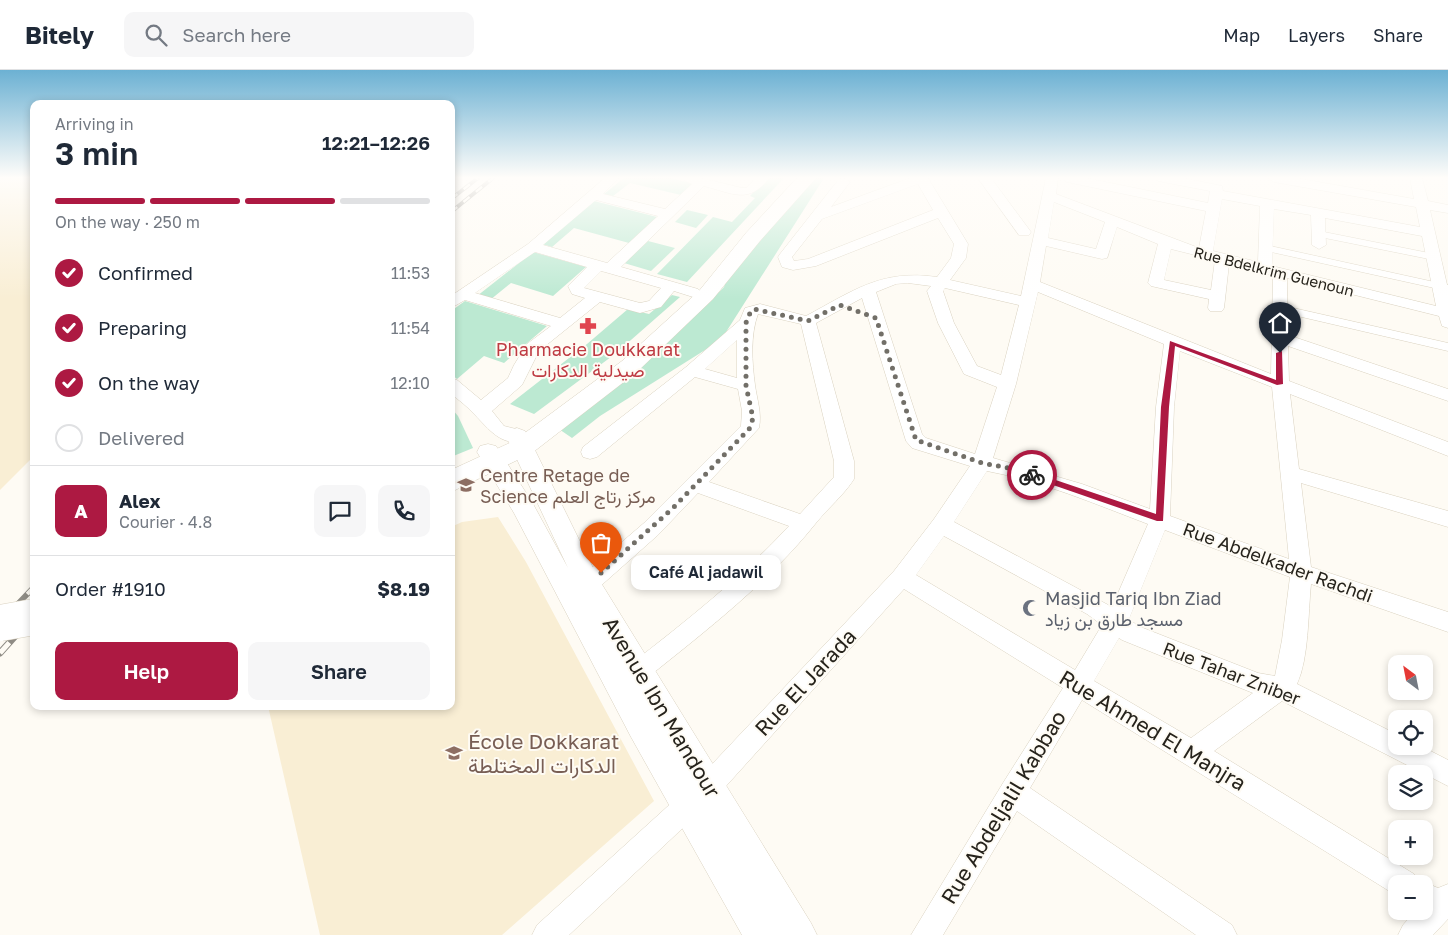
<!DOCTYPE html>
<meta charset="utf-8">
<style>
:root{--surface:#fff;--page:#f6f6f7;--text:#1f2937;--muted:#747a83;--line:#e0e1e3;--accent:#ad1942}
body{margin:0;font-family:"Golos Text",Vazirmatn,sans-serif;background:var(--page);color:var(--text);height:100vh;display:flex;flex-direction:column;font-size:19px;white-space:nowrap}
*{box-sizing:border-box;margin:0}
p{font-size:16px;color:var(--muted)}
.icon{flex:none;width:28px;height:28px;fill:none;stroke:currentColor;stroke-width:2;stroke-linecap:round;stroke-linejoin:round}
.map{position:relative;flex:1;overflow:hidden}
.side{position:absolute;left:30px;top:30px;width:425px;height:610px;display:flex;flex-direction:column;background:var(--surface);border-radius:10px;box-shadow:0 2px 8px #0003}
.side>*{flex:none}
.needle{width:32px;rotate:328deg}
.controls{position:absolute;left:1388px;top:585px;display:grid;gap:10px}
.controls a{display:grid;place-items:center;width:45px;height:45px;border-radius:10px;background:var(--surface);box-shadow:0 2px 8px #0003;font-size:25px}
.pin{position:absolute;display:grid;place-items:center;width:42px;height:42px;color:#fff;margin:-51px -21px;border-radius:50% 50% 50% 0;rotate:-45deg;box-shadow:0 0 5px #0007}
.pin .icon{rotate:45deg}
.courier{position:absolute;display:grid;place-items:center;width:50px;height:50px;margin:-25px;border:4px solid #ad1942;border-radius:50%;background:#fff;color:#222;box-shadow:0 1px 6px #0007}
.bubble{position:absolute;height:35px;border-radius:10px;background:var(--surface);box-shadow:0 2px 8px #0003;font-size:16px;font-weight:600;line-height:35px;text-align:center}
.headline em{font-style:normal;font-weight:600}
.headline div{display:flex;flex-direction:column-reverse}
.headline{display:flex;align-items:center;justify-content:space-between;height:85px;padding:0 25px}
h1{font-size:32px;font-weight:600;line-height:38px}
.bar{display:grid;grid-template-columns:repeat(4,1fr);gap:8px 5px;align-content:center;height:60px;padding:0 25px}
.bar i{height:6px;border-radius:4px;background:var(--line)}
.bar .on{background:var(--accent)}
.bar p{grid-column:span 4}
.line{display:flex;align-items:center;gap:12px;padding:0 25px;border-top:1px solid var(--line)}
.line div{flex:1}
.round{display:grid;place-items:center;flex:none;width:52px;height:52px;border-radius:10px;background:var(--page)}
ol{padding:0 25px;list-style:none}
li{display:flex;align-items:center;gap:15px;height:55px}
li p{margin-inline-start:auto}
li .icon{padding:5px;border-radius:50%;background:var(--accent);color:#fff;stroke-width:4}
li:last-child{color:var(--muted)}
li i{width:28px;height:28px;border:2px solid var(--line);border-radius:50%}
.cta{display:flex;gap:10px;margin-top:auto;padding:10px 25px}
.cta a{flex:1;height:58px;border-radius:10px;background:var(--accent);color:#fff;font-size:20px;font-weight:600;line-height:58px;text-align:center}
.cta a+a{background:var(--page);color:var(--text)}
header{display:flex;align-items:center;gap:30px;box-sizing:border-box;height:70px;padding:0 25px;background:var(--surface);border-bottom:1px solid var(--line)}
header strong{font-size:24px}
nav{display:flex;gap:28px;margin-inline-start:auto;font-size:18px}
.search{width:350px;height:45px;background:var(--page);display:flex;align-items:center;gap:12px;box-sizing:border-box;padding:0 18px;border-radius:10px;color:var(--muted);font-size:19px}
.map>svg:first-child{display:block}
.built{fill:#f9eed4}
.green{fill:#bce9d2}
.lines{fill:none;stroke-linecap:round;stroke-linejoin:round}
.pedestrian-casing{stroke:#dad2c0;stroke-width:1}
.minor-casing{stroke:#dad2c0;stroke-width:1}
.tertiary-casing{stroke:#dad2c0;stroke-width:1}
.primary-casing{stroke:#dad2c0;stroke-width:1}
.pedestrian{fill:#fff;fill-rule:evenodd}
.minor{fill:#fff;fill-rule:evenodd}
.tertiary{fill:#fff;fill-rule:evenodd}
.primary{fill:#fff;fill-rule:evenodd}
.rail-far2-casing{stroke:#8f8c85;stroke-width:4}
.rail-far1-casing{stroke:#8f8c85;stroke-width:5.5}
.rail-casing{stroke:#8f8c85;stroke-width:7}
.rail-far2{stroke:#fefbf4;stroke-width:2.5;stroke-dasharray:8;stroke-linecap:butt}
.rail-far1{stroke:#fefbf4;stroke-width:4;stroke-dasharray:11;stroke-linecap:butt}
.rail{stroke:#fefbf4;stroke-width:5;stroke-dasharray:14;stroke-linecap:butt}
.primary-bridge-casing{stroke:#dad2c0;stroke-width:37;stroke-linecap:butt}
.primary-bridge{stroke:#fff;stroke-width:36}
.route{fill:#ad1942}
.done{stroke:#726f68;stroke-width:5;stroke-dasharray:0 9}
.labels{text-anchor:middle;dominant-baseline:central;stroke-width:4;stroke-linejoin:round;paint-order:stroke}
.far-street-label{font-size:15px;fill:#26231c;stroke:#fefbf4}
.health-label{font-size:18px;fill:#be3a42;stroke:#fefbf4}
.education-label{font-size:18px;fill:#785e54;stroke:#fefbf4;text-anchor:start}
.street-label{font-size:18px;fill:#26231c;stroke:#fefbf4}
.worship-label{font-size:18px;fill:#5b616d;stroke:#fefbf4;text-anchor:start}
.near-street-label{font-size:21px;fill:#26231c;stroke:#fefbf4}
.near-education-label{font-size:21px;fill:#785e54;stroke:#fefbf4;text-anchor:start}
</style>
<header>
<strong>Bitely</strong>
<div class="search"><svg class="icon" aria-label="search" viewBox="0 0 24 24"><circle cx="10" cy="10" r="6"/><path d="M15 15l6 6"/></svg>Search here</div>
<nav><a>Map</a><a>Layers</a><a>Share</a></nav>
</header>
<div class="map">
<svg width="1448" height="865" viewBox="0 0 1448 865">
<rect width="100%" height="100%" fill="#fefbf4"/>
<g class="built">
<path d="M0,108h34v278l-34,34z"/>
<path d="M498,447l28,45 128,239 -152,134h-182l-52,-229h183v-179l11,-5z"/>
</g>
<g class="green">
<path d="M624,108h47l23,6 -13,11 -51,-12 -17,13 -9,-2z"/>
<path d="M767,108h17l-97,104 -30,-8 56,-57 19,5 23,-24 -5,-2z"/>
<path d="M809,108h15l-103,162 -121,76 -28,22 -19,-13 147,-114 24,-24 6,-20z"/>
<path d="M594,131l63,16 -28,26 -55,-15 -22,19 -10,-3z"/>
<path d="M687,140l21,5 -12,13 -21,-6z"/>
<path d="M648,171l27,7 -24,23 -27,-8z"/>
<path d="M533,182l53,15 -33,29 -42,-13 -21,17 -13,-4z"/>
<path d="M672,225l8,2 -65,57 -81,60 -24,-10 77,-60 41,-35 21,5z"/>
<path d="M465,231l82,25 -43,37 -20,-7 -27,23 -6,-5v-63z"/>
<path d="M451,338l7,8 15,32 -22,9z"/>
</g>
<g class="lines">
<g class="pedestrian-casing">
<g id="pedestrian">
<path d="M1319,161l115,23 5,3 -5,3 -119,-24 -1,-2z"/>
<path d="M1266,175l182,40v6l-186,-41v-4z"/>
<path d="M1280,235l168,38v8l-172,-40 -2,-2z"/>
</g>
</g>
<g class="minor-casing">
<g id="minor">
<path d="M605,108h14l-16,16 62,15 27,-25 -13,-6h22l41,10h4l10,-10h13c-20,27 -37,15 -65,8l-83,81 77,22 3,3 -3,3 -5,2 -19,-6 -13,16 -21,6 -40,-11 -61,49 -17,34 -30,26 12,15 20,5 2,5 -2,5c-23,6 -36,-13 -49,-26 -7,-8 -16,-15 -24,-21v-16l6,2 24,20 27,-22 6,-13 13,-21 24,-18 -86,-26 -14,8v-12l77,-52zM596,130l62,16 -51,47 -64,-18zM535,182l52,15 -19,19 4,8 13,4 -25,20 -85,-25zM601,201l4,1 56,16 -12,13 -9,2 -56,-15z"/>
<path d="M844,108l6,4 -19,25 79,-29h18l40,66 -2,14 -16,22 71,16 25,-118h12l-2,16 143,54 7,-37 -139,-29 -6,-4h25l122,25 2,-12 -52,-10 -1,-3h26l39,8 1,5 197,36 -4,-20 -142,-25 -6,-4h28l118,21 -4,-21h12l6,23 20,4v8l-18,-3 18,79v39l-6,-2 -3,-10 -152,-38 1,57 160,54v12l-160,-55 1,35 159,61v14l-158,-62 9,75 149,42v16l-147,-44 10,84 137,45v20l-137,-48c-3,30 -2,74 -14,100l99,50v12h25l27,14v26l-166,-85 -68,50 200,123 4,10h-22v11l-2,-1 -312,-194 -52,88 202,137 5,10h-41l-179,-124 -74,124h-32l92,-152 60,-95 -159,-99 -186,206 -149,140h-37l5,-10 163,-148 194,-206 40,-52 36,-53 -58,-18 -6,-7 -44,-143 -46,25 38,138v18c-10,16 -26,29 -38,44 -47,59 -109,107 -169,155l-8,3 -8,-3 -4,-7 4,-7c55,-43 110,-86 158,-138l-91,-33 -40,42 -62,55 -8,3 -8,-3 -3,-6 3,-6 64,-55 97,-97 1,-15 -4,-22 -43,-12 -98,80 -7,2 -7,-2 -2,-5 2,-5 103,-80 54,-47 5,-12 15,-4 46,12c47,-25 75,-47 131,-39l14,-19 3,-14 -16,-26 -122,48 -23,4 -11,-3 -4,-10 2,-3 59,-75zM918,114l15,26 -125,49 -14,2 -2,-4 30,-38zM1222,129l38,7 -2,56 -45,-11zM1054,132l51,20 -9,27 -48,-11zM1274,139l37,6 1,30 7,4 7,-4 -1,-27 97,18 14,70 -164,-40zM1117,157l41,17 -10,39 3,3 58,13 -1,9 2,3h12l2,-3 5,-44 44,11 -2,99 -231,-92 6,-36 56,13 5,-1zM1171,179l44,11 -4,30 -47,-10zM908,213l23,3 -4,5 11,32 26,51 33,13 -22,67 -49,-16 -4,-4 -46,-142 20,-8zM945,218l74,17 -18,70 -24,-9 -23,-43 -11,-32zM1038,222l126,52 -8,63 -6,102 -68,-25 -89,-26 23,-74zM758,244l43,10 33,137v16l-34,37 -91,-32 50,-54c3,-15 -2,-28 -4,-43 -3,-22 -5,-50 3,-71zM737,270v38l-32,-9zM1180,281l92,36 17,172 -119,-43 4,-109zM987,401c55,10 108,33 161,53l-36,83 -158,-85zM1165,460l125,47 -8,63 -7,36 -17,-3 -120,-47 -9,-7zM944,466l143,78 15,11 -27,45 -159,-95zM1119,568l3,2 131,53 -62,45 -97,-57z"/>
<path d="M978,108h13l40,54 -2,3h-10z"/>
<path d="M1424,812l14,6 10,-4v35l-15,16h-35l5,-10 12,-14h9v-27h-5z"/>
</g>
</g>
<g class="tertiary-casing">
<path id="tertiary" d="M517,358l8,3 3,5 70,142 213,345 6,12h-75l-111,-198 -117,-224 -37,-61 3,-6 8,-2 8,2 36,56 36,66 -62,-132 3,-5z"/>
</g>
<g class="primary-casing">
<path id="primary" d="M797,108h19l-56,63 -47,58 -75,72 -106,82 -81,39v-22l63,-29 108,-80 77,-70 47,-58z"/>
</g>
<use href="#pedestrian" class="pedestrian"/>
<use href="#minor" class="minor"/>
<use href="#tertiary" class="tertiary"/>
<use href="#primary" class="primary"/>
<g class="rail-far2-casing">
<g id="rail-far2">
<path d="M451,129l27,-21"/>
<path d="M451,142l42,-34"/>
</g>
</g>
<g class="rail-far1-casing">
<g id="rail-far1">
<path d="M12,540l22,-23"/>
<path d="M25,540l9,-9"/>
</g>
</g>
<g class="rail-casing">
<g id="rail">
<path d="M0,552l13,-13"/>
<path d="M0,567l27,-28"/>
<path d="M0,583l34,-38"/>
</g>
</g>
<use href="#rail-far2" class="rail-far2"/>
<use href="#rail-far1" class="rail-far1"/>
<use href="#rail" class="rail"/>
<g class="primary-bridge-casing">
<path id="primary-bridge" d="M0,553l34,-6"/>
</g>
<use href="#primary-bridge" class="primary-bridge"/>
</g>
<linearGradient id="sky" x2="0" y2="1"><stop stop-color="#6cb1d3"/><stop offset="0.47" stop-color="#fffdfa"/><stop offset="1" stop-color="#fffdfa" stop-opacity="0"/></linearGradient>
<rect width="1448" height="229" fill="url(#sky)"/>
<path class="route" d="M1170,271l106,39v-27l6,-2 1,33 -6,1 -102,-39 -6,61 -6,114h-6l-127,-44v-4l2,-1 124,42 5,-107z"/>
<g class="lines">
<path class="done" d="M601,503l73,-66 76,-79 3,-10 -7,-32v-63l2,-7 6,-7 54,12 32,-16 36,13 40,122 66,23 27,5 23,7"/>
</g>
<defs>
<g id="pharmacy-bare" transform="scale(1.35)"><path d="M-2-6h4v4h4v4h-4v4h-4v-4h-4v-4h4Z" fill="#e0444e" stroke="#fefbf4" stroke-width="2.5" paint-order="stroke"/></g>
<g id="school-bare" transform="scale(1.35)"><path d="M0-5L7-2L0 1L-7-2ZM-4 1L0 2.5L4 1V4Q0 6-4 4Z" fill="#8d6e63" stroke="#fefbf4" stroke-width="2.5" paint-order="stroke"/></g>
<g id="mosque-bare" transform="scale(1.35)"><path d="M3.5-4.9A6 6 0 1 0 3.5 4.9A5 5 0 1 1 3.5-4.9Z" fill="#6b7280" stroke="#fefbf4" stroke-width="2.5" paint-order="stroke"/></g>
</defs>
<g fill-rule="evenodd">
<use href="#pharmacy-bare" x="588" y="256"/>
<use href="#school-bare" x="466" y="415"/>
<use href="#mosque-bare" x="1031" y="538"/>
<use href="#school-bare" x="454" y="683"/>
</g>
<g class="labels">
<g class="far-street-label">
<text transform="translate(1274 201) rotate(14)">Rue Bdelkrim Guenoun</text>
</g>
<g class="health-label">
<text x="588" y="279">Pharmacie Doukkarat<tspan x="588" dy="21">صيدلية الدكارات</tspan></text>
</g>
<g class="education-label">
<text x="480" y="405">Centre Retage de<tspan x="480" dy="21">Science مركز رتاج العلم</tspan></text>
</g>
<g class="street-label">
<text transform="translate(1278 492) rotate(20)">Rue Abdelkader Rachdi</text>
<text transform="translate(1232 603) rotate(21)">Rue Tahar Zniber</text>
</g>
<g class="worship-label">
<text x="1045" y="528">Masjid Tariq Ibn Ziad<tspan x="1045" dy="21">مسجد طارق بن زياد</tspan></text>
</g>
<g class="near-street-label">
<text transform="translate(805 612) rotate(-47)">Rue El Jarada</text>
<text transform="translate(662 637) rotate(59)">Avenue Ibn Mandour</text>
<text transform="translate(1153 660) rotate(31)">Rue Ahmed El Manjra</text>
<text transform="translate(1003 737) rotate(-59)">Rue Abdeljalil Kabbao</text>
</g>
<g class="near-education-label">
<text x="468" y="671">École Dokkarat<tspan x="468" dy="24">الدكارات المختلطة</tspan></text>
</g>
</g>
</svg>
<div class="controls">
<a><svg class="needle" viewBox="-14 -14 28 28"><path d="M0-13l5 13h-10z" fill="#e53935"/><path d="M0 13l5-13h-10z" fill="#747a83"/></svg></a>
<a><svg class="icon" aria-label="locate" viewBox="0 0 24 24"><circle cx="12" cy="12" r="6"/><path d="M12 2v4M12 18v4M2 12h4M18 12h4"/></svg></a>
<a><svg class="icon" aria-label="layers" viewBox="0 0 24 24"><path d="M12 4l9 5-9 5-9-5zM3 14l9 5 9-5"/></svg></a>
<a>+</a>
<a>−</a>
</div>
<div class="pin" style="left:601px;top:503px;background:#ea580c"><svg class="icon" aria-label="bag" viewBox="0 0 24 24"><path d="M5 8h14l-1 12H6zM9 8a3 3 0 0 1 6 0"/></svg></div>
<div class="pin" style="left:1280px;top:283px;background:#1f2937"><svg class="icon" aria-label="home" viewBox="0 0 24 24"><path d="M3 11l9-7 9 7M6 9v11h12V9"/></svg></div>
<div class="courier" style="left:1032px;top:405px"><svg class="icon" aria-label="bike" viewBox="0 0 24 24"><circle cx="6" cy="16" r="4"/><circle cx="18" cy="16" r="4"/><path d="M6 16l4-8h5l3 8M10 8l3 8H6M13 5h3"/></svg></div>
<div class="bubble" style="left:631px;top:485px;width:150px">Café Al jadawil</div>
<section class="side">
<div class="headline"><div><h1>3 min</h1><p>Arriving in</p></div><em>12:21–12:26</em></div>
<div class="bar"><i class="on"></i><i class="on"></i><i class="on"></i><i></i><p>On the way · 250 m</p></div>
<ol>
<li><svg class="icon" aria-label="check" viewBox="0 0 24 24"><path d="M5 12l5 5 9-10"/></svg>Confirmed<p>11:53</p></li>
<li><svg class="icon" aria-label="check" viewBox="0 0 24 24"><path d="M5 12l5 5 9-10"/></svg>Preparing<p>11:54</p></li>
<li><svg class="icon" aria-label="check" viewBox="0 0 24 24"><path d="M5 12l5 5 9-10"/></svg>On the way<p>12:10</p></li>
<li><i></i>Delivered</li>
</ol>
<div class="line" style="height:90px"><b class="round" style="background:var(--accent);color:#fff">A</b><div><b>Alex</b><p>Courier · 4.8</p></div><a class="round"><svg class="icon" aria-label="chat" viewBox="0 0 24 24"><path d="M4 5h16v11H9l-5 4z"/></svg></a><a class="round"><svg class="icon" aria-label="phone" viewBox="0 0 24 24"><path d="M5 4h4l2 5-3 2q2 4 5 5l2-3 5 2v4C11 20 4 13 5 4z"/></svg></a></div>
<div class="line" style="height:65px"><div>Order #1910</div><b>$8.19</b></div>
<div class="cta"><a>Help</a><a>Share</a></div>
</section>
</div>
